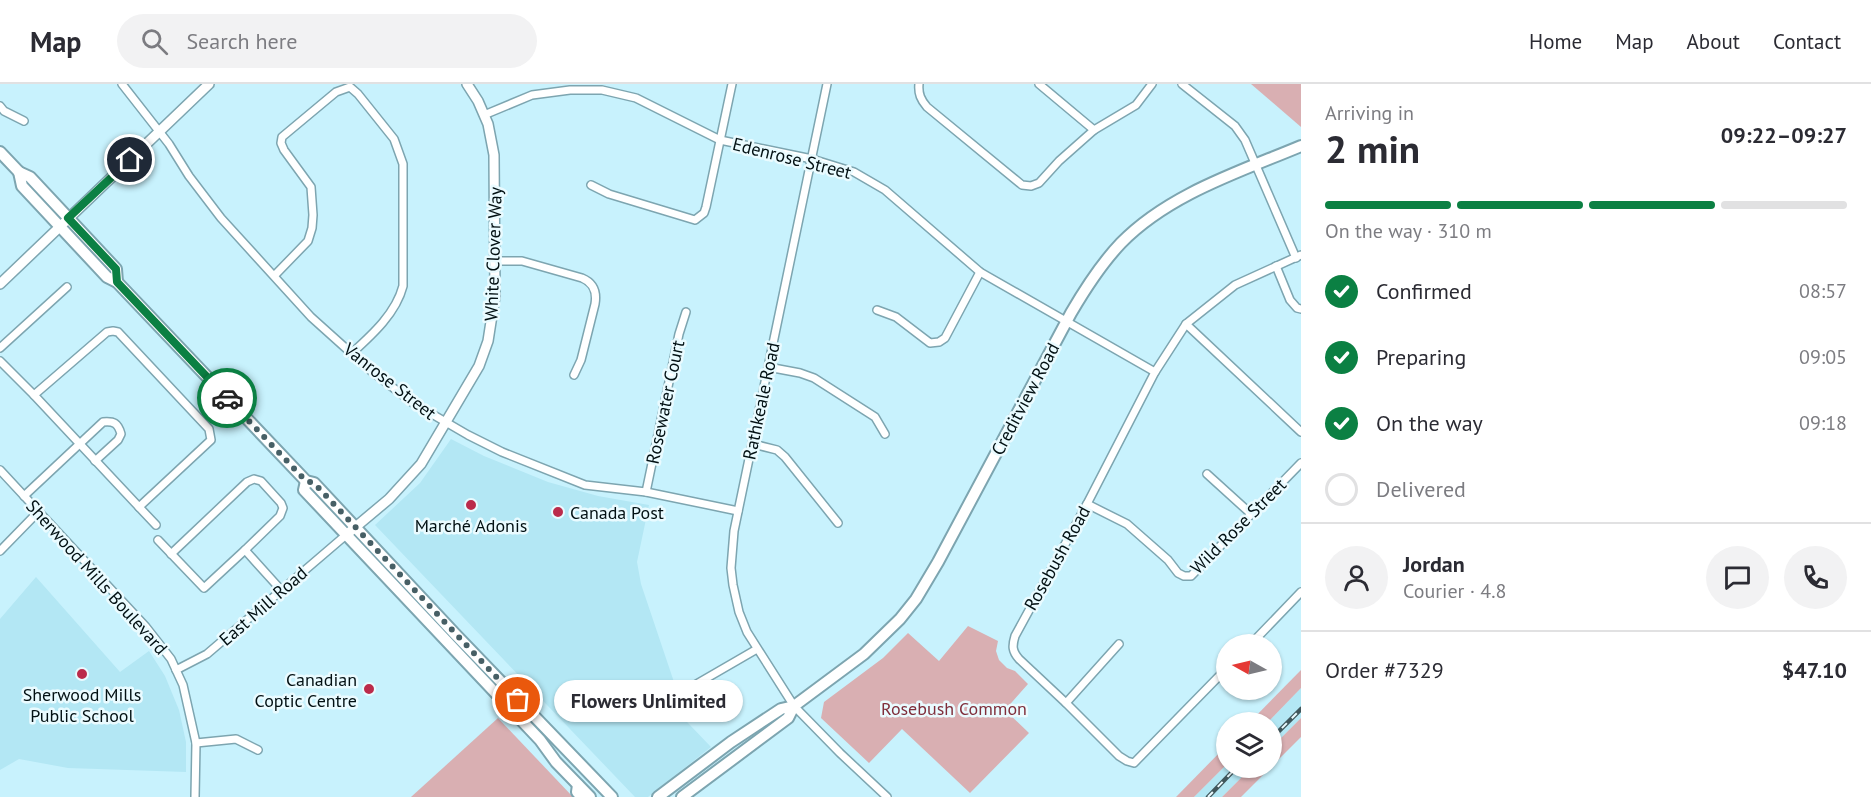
<!DOCTYPE html>
<meta charset="utf-8">
<style>
:root{--surface:#fff;--page:#f2f2f3;--text:#2b2b33;--muted:#7c7c81;--line:#e1e1e2;--accent:#0b8043}
body{margin:0;font-family:"PT Sans",sans-serif;background:var(--page);color:var(--text);height:100vh;display:flex;flex-direction:column;font-size:22px;white-space:nowrap}
*{box-sizing:border-box;margin:0}
p{font-size:20px;color:var(--muted)}
.icon{flex:none;width:33px;height:33px;fill:none;stroke:currentColor;stroke-width:2;stroke-linecap:round;stroke-linejoin:round}
.map{position:relative;flex:1;overflow:hidden}
.panel{display:flex;flex-direction:column;background:var(--surface);width:570px}
.panel>*{flex:none}
.needle{width:39px;rotate:278deg}
.buttons{position:absolute;left:1216px;top:550px;display:grid;gap:12px}
.buttons a{display:grid;place-items:center;width:66px;height:66px;border-radius:50%;background:var(--surface);box-shadow:0 2px 4px #0004;font-size:30px}
.pin{position:absolute;display:grid;place-items:center;width:51px;height:51px;color:#fff;margin:-26px;border:3px solid #fff;border-radius:50%;box-shadow:0 2px 6px #0007}
.courier{position:absolute;display:grid;place-items:center;width:60px;height:60px;margin:-30px;border:4px solid #0b8043;border-radius:50%;background:#fff;color:#222;box-shadow:0 2px 8px #0007}
.bubble{position:absolute;height:42px;border-radius:21px;background:var(--surface);box-shadow:0 2px 4px #0004;font-size:20px;font-weight:600;line-height:42px;text-align:center}
.summary em{font-style:normal;font-weight:600}
.summary div{display:flex;flex-direction:column-reverse}
.summary{display:flex;align-items:center;justify-content:space-between;height:102px;padding:0 24px}
h1{font-size:39px;font-weight:600;line-height:45px}
.bar{display:grid;grid-template-columns:repeat(4,1fr);gap:9px 6px;align-content:center;height:72px;padding:0 24px}
.bar i{height:8px;border-radius:4px;background:var(--line)}
.bar .selected{background:var(--accent)}
.bar p{grid-column:span 4}
.line{display:flex;align-items:center;gap:15px;padding:0 24px;border-top:2px solid var(--line)}
.line div{flex:1}
.round{display:grid;place-items:center;flex:none;width:63px;height:63px;border-radius:32px;background:var(--page)}
ol{padding:0 24px;list-style:none}
li{display:flex;align-items:center;gap:18px;height:66px}
li p{margin-inline-start:auto}
li .icon{padding:6px;border-radius:50%;background:var(--accent);color:#fff;stroke-width:4}
li:last-child{color:var(--muted)}
li i{width:33px;height:33px;border:3px solid var(--line);border-radius:50%}
header{display:flex;align-items:center;gap:36px;box-sizing:border-box;height:84px;padding:0 30px;background:var(--surface);border-bottom:2px solid var(--line)}
header strong{font-size:28px}
nav{display:flex;gap:33px;margin-inline-start:auto;font-size:21px}
.search{width:420px;height:54px;background:var(--page);display:flex;align-items:center;gap:15px;box-sizing:border-box;padding:0 21px;border-radius:33px;color:var(--muted);font-size:22px}
main{display:flex;flex:1;min-height:0}
.map>svg:first-child{display:block}
.built{fill:#b3e7f4}
.green{fill:#d9afb2}
.lines{fill:none;stroke-linecap:round;stroke-linejoin:round}
.minor-casing{stroke:#7da5b0;stroke-width:10}
.tertiary-casing{stroke:#7da5b0;stroke-width:12}
.secondary-casing{stroke:#7da5b0;stroke-width:14}
.primary-casing{stroke:#7da5b0;stroke-width:14}
.minor{stroke:#fff;stroke-width:7}
.tertiary{stroke:#fff;stroke-width:9}
.secondary{stroke:#fff;stroke-width:10}
.primary{stroke:#fff;stroke-width:10}
.rail-casing{stroke:#40575c;stroke-width:4.5}
.rail{stroke:#eafbff;stroke-width:2;stroke-dasharray:7;stroke-linecap:butt}
.done{stroke:#475f65;stroke-width:6;stroke-dasharray:0 10.8}
.route{stroke:#0b8043;stroke-width:8}
.poi-dot{fill:#bb2b4b;stroke:#eafbff;stroke-width:2}
.labels{text-anchor:middle;dominant-baseline:central;stroke-width:5;stroke-linejoin:round;paint-order:stroke}
.street-label{font-size:18px;fill:#021013;stroke:#eafbff}
.poi-label{font-size:18px;fill:#021013;stroke:#eafbff}
.park-label{font-size:18px;fill:#7f2e3b;stroke:#eafbff}
</style>
<header>
<strong>Map</strong>
<div class="search"><svg class="icon" aria-label="search" viewBox="0 0 24 24"><circle cx="10" cy="10" r="6"/><path d="M15 15l6 6"/></svg>Search here</div>
<nav><a>Home</a><a>Map</a><a>About</a><a>Contact</a></nav>
</header>
<main>
<div class="map">
<svg width="1301" height="713" viewBox="0 0 1301 713">
<rect width="100%" height="100%" fill="#c8f2fd"/>
<g class="built">
<path d="M451,355l33,17 64,26 50,14 51,9 -12,57 4,22 33,98 -7,19 44,46 -63,50h-13l-260,-272 45,-42z"/>
<path d="M36,493l84,95 29,-21 16,25 14,34 7,32v30l-118,-4 -49,-9 -19,11v-151z"/>
<path d="M1301,604v30l-29,29v-24h-5z"/>
<path d="M1227,680v4h24l-29,29h-28z"/>
</g>
<g class="green">
<path d="M1251,0h50v43z"/>
<path d="M968,542l30,15 -2,10 3,9 8,8 8,3 13,13 -23,26 24,23 -59,60 -68,-64 -33,34 -48,-45 3,-16 59,-44 25,-25 31,28z"/>
<path d="M1301,586v18l-34,35h-18z"/>
<path d="M498,634l75,79h-162z"/>
<path d="M1301,634v19l-29,29v-19z"/>
<path d="M1227,661v19l-33,33h-18z"/>
<path d="M1251,684h19l-29,29h-19z"/>
</g>
<g class="lines">
<g class="minor-casing">
<g id="minor">
<path d="M122,0l47,60 20,32 32,42 90,99 59,53 43,33 55,32 34,17 83,33 61,7 92,19"/>
<path d="M827,0l-93,447 -3,37 2,17 6,27 8,20 47,74 46,47 47,44"/>
<path d="M919,0c-1,10 2,16 8,23l95,78 9,1 8,-3 20,-22 35,-31 42,-25 16,-21"/>
<path d="M1039,0l55,46"/>
<path d="M1182,0l53,42 10,14 51,118"/>
<path d="M0,22l4,5 20,10"/>
<path d="M484,31l48,-20 38,-5h32l34,8 84,42 92,19 42,13 31,18 95,82 175,100"/>
<path d="M591,101l18,9 86,26 9,-7 2,-6 26,-123"/>
<path d="M495,177h27l60,17c12,5 15,14 13,26l-14,56 -7,15"/>
<path d="M1276,182l14,34 7,8 4,1"/>
<path d="M275,191l33,-34 4,-13 1,-13 -2,-28 -27,-37 -3,-7 1,-6 54,-45 14,-5 8,7 36,45 9,25v122c-7,27 -30,48 -51,67"/>
<path d="M877,226l19,7 34,26 9,-1 6,-4 35,-66"/>
<path d="M1186,240l115,108"/>
<path d="M113,247l5,1 91,97 2,11 -72,67 -105,-112 73,-63z"/>
<path d="M0,264l67,-61"/>
<path d="M0,277l34,34"/>
<path d="M768,283l32,6 14,5 61,39 10,17"/>
<path d="M753,360l24,6 8,7 53,66"/>
<path d="M0,386l146,157 25,32 12,26 13,58 -1,54"/>
<path d="M1207,390l43,39"/>
<path d="M646,408l33,-158 7,-22"/>
<path d="M24,412l79,-74c11,-1 15,1 18,12l-3,6 -23,21"/>
<path d="M1087,420l40,20 41,36 10,13 6,3h7l110,-113"/>
<path d="M139,423l17,18"/>
<path d="M158,456l46,48 41,-38"/>
<path d="M0,467l39,-40"/>
<path d="M171,470l76,-72 7,-3 7,2 20,22 2,5 -3,8 -35,34 37,41"/>
<path d="M1250,561l51,-53"/>
<path d="M1227,584l-93,95 -7,-2 -8,-5 -53,-53 -47,-44c-7,-8 -7,-13 -4,-23l72,-132 68,-132 31,-48 49,-39 66,-30"/>
<path d="M176,586l31,-16 139,-119"/>
<path d="M1066,619l53,-59"/>
<path d="M684,628l-5,-8 2,-11 76,-44"/>
<path d="M196,659l40,-4 22,11"/>
</g>
</g>
<g class="tertiary-casing">
<g id="tertiary">
<path d="M0,200l209,-200"/>
<path d="M346,451l43,-36 32,-35 58,-98 9,-25 7,-45 -1,-141 -6,-31 -10,-23 -11,-17"/>
</g>
</g>
<g class="secondary-casing">
<g id="secondary">
<path d="M578,701l-1,7 5,5"/>
<path d="M658,713l73,-55 50,-33 13,-3 70,-52 36,-35 16,-20 22,-37 133,-249c14,-24 30,-49 50,-70 48,-49 118,-71 180,-97"/>
<path d="M682,713l106,-79 6,-12"/>
</g>
</g>
<g class="primary-casing">
<g id="primary">
<path d="M0,68l19,20 11,5 86,92 1,13"/>
<path d="M19,88l3,14 85,91 10,5 189,199 8,2 141,151 157,163"/>
<path d="M306,397l-2,9 236,250 16,22 34,35"/>
</g>
</g>
<use href="#minor" class="minor"/>
<use href="#tertiary" class="tertiary"/>
<use href="#secondary" class="secondary"/>
<use href="#primary" class="primary"/>
<g class="rail-casing">
<g id="rail">
<path d="M1272,654l29,-29"/>
<path d="M1208,713l28,-29"/>
</g>
</g>
<use href="#rail" class="rail"/>
</g>
<g class="lines">
<path class="done" d="M227,314l79,83 8,2 204,217"/>
<path class="route" d="M130,76l-62,58 48,51 1,13 110,116"/>
</g>
<g class="poi-dot">
<circle cx="471" cy="421" r="6"/>
<circle cx="558" cy="428" r="6"/>
<circle cx="82" cy="590" r="6"/>
<circle cx="369" cy="605" r="6"/>
</g>
<g class="labels">
<g class="street-label">
<text transform="translate(792 74) rotate(14)">Edenrose Street</text>
<text transform="translate(493 170) rotate(-88)">White Clover Way</text>
<text transform="translate(390 297) rotate(38)">Vanrose Street</text>
<text transform="translate(1025 315) rotate(-62)">Creditview Road</text>
<text transform="translate(761 317) rotate(-78)">Rathkeale Road</text>
<text transform="translate(665 318) rotate(-78)">Rosewater Court</text>
<text transform="translate(1238 442) rotate(-45)">Wild Rose Street</text>
<text transform="translate(1057 474) rotate(-61)">Rosebush Road</text>
<text transform="translate(97 493) rotate(48)">Sherwood Mills Boulevard</text>
<text transform="translate(263 522) rotate(-41)">East Mill Road</text>
</g>
<g class="poi-label">
<text x="570" y="428" text-anchor="start">Canada Post</text>
<text x="471" y="441">Marché Adonis</text>
<text x="357" y="595" text-anchor="end">Canadian<tspan x="357" dy="21">Coptic Centre</tspan></text>
<text x="82" y="610">Sherwood Mills<tspan x="82" dy="21">Public School</tspan></text>
</g>
<g class="park-label">
<text x="954" y="624">Rosebush Common</text>
</g>
</g>
</svg>
<div class="buttons">
<a><svg class="needle" viewBox="-14 -14 28 28"><path d="M0-13l5 13h-10z" fill="#e53935"/><path d="M0 13l5-13h-10z" fill="#7c7c81"/></svg></a>
<a><svg class="icon" aria-label="layers" viewBox="0 0 24 24"><path d="M12 4l9 5-9 5-9-5zM3 14l9 5 9-5"/></svg></a>
</div>
<div class="pin" style="left:518px;top:616px;background:#ea580c"><svg class="icon" aria-label="bag" viewBox="0 0 24 24"><path d="M5 8h14l-1 12H6zM9 8a3 3 0 0 1 6 0"/></svg></div>
<div class="pin" style="left:130px;top:76px;background:#1f2937"><svg class="icon" aria-label="home" viewBox="0 0 24 24"><path d="M3 11l9-7 9 7M6 9v11h12V9"/></svg></div>
<div class="courier" style="left:227px;top:314px"><svg class="icon" aria-label="car" viewBox="0 0 24 24"><path d="M5 17H2v-5l4-1 3-4h7l3 4 3 1v5h-3M9 17h6M6 11h13"/><circle cx="7" cy="17" r="2"/><circle cx="17" cy="17" r="2"/></svg></div>
<div class="bubble" style="left:554px;top:596px;width:189px">Flowers Unlimited</div>
</div>
<section class="panel">
<div class="summary"><div><h1>2 min</h1><p>Arriving in</p></div><em>09:22–09:27</em></div>
<div class="bar"><i class="selected"></i><i class="selected"></i><i class="selected"></i><i></i><p>On the way · 310 m</p></div>
<ol>
<li><svg class="icon" aria-label="check" viewBox="0 0 24 24"><path d="M5 12l5 5 9-10"/></svg>Confirmed<p>08:57</p></li>
<li><svg class="icon" aria-label="check" viewBox="0 0 24 24"><path d="M5 12l5 5 9-10"/></svg>Preparing<p>09:05</p></li>
<li><svg class="icon" aria-label="check" viewBox="0 0 24 24"><path d="M5 12l5 5 9-10"/></svg>On the way<p>09:18</p></li>
<li><i></i>Delivered</li>
</ol>
<div class="line" style="height:108px"><a class="round"><svg class="icon" aria-label="person" viewBox="0 0 24 24"><circle cx="12" cy="8" r="4"/><path d="M4 21q1-7 8-7t8 7"/></svg></a><div><b>Jordan</b><p>Courier · 4.8</p></div><a class="round"><svg class="icon" aria-label="chat" viewBox="0 0 24 24"><path d="M4 5h16v11H9l-5 4z"/></svg></a><a class="round"><svg class="icon" aria-label="phone" viewBox="0 0 24 24"><path d="M5 4h4l2 5-3 2q2 4 5 5l2-3 5 2v4C11 20 4 13 5 4z"/></svg></a></div>
<div class="line" style="height:78px"><div>Order #7329</div><b>$47.10</b></div>
</section>
</main>
